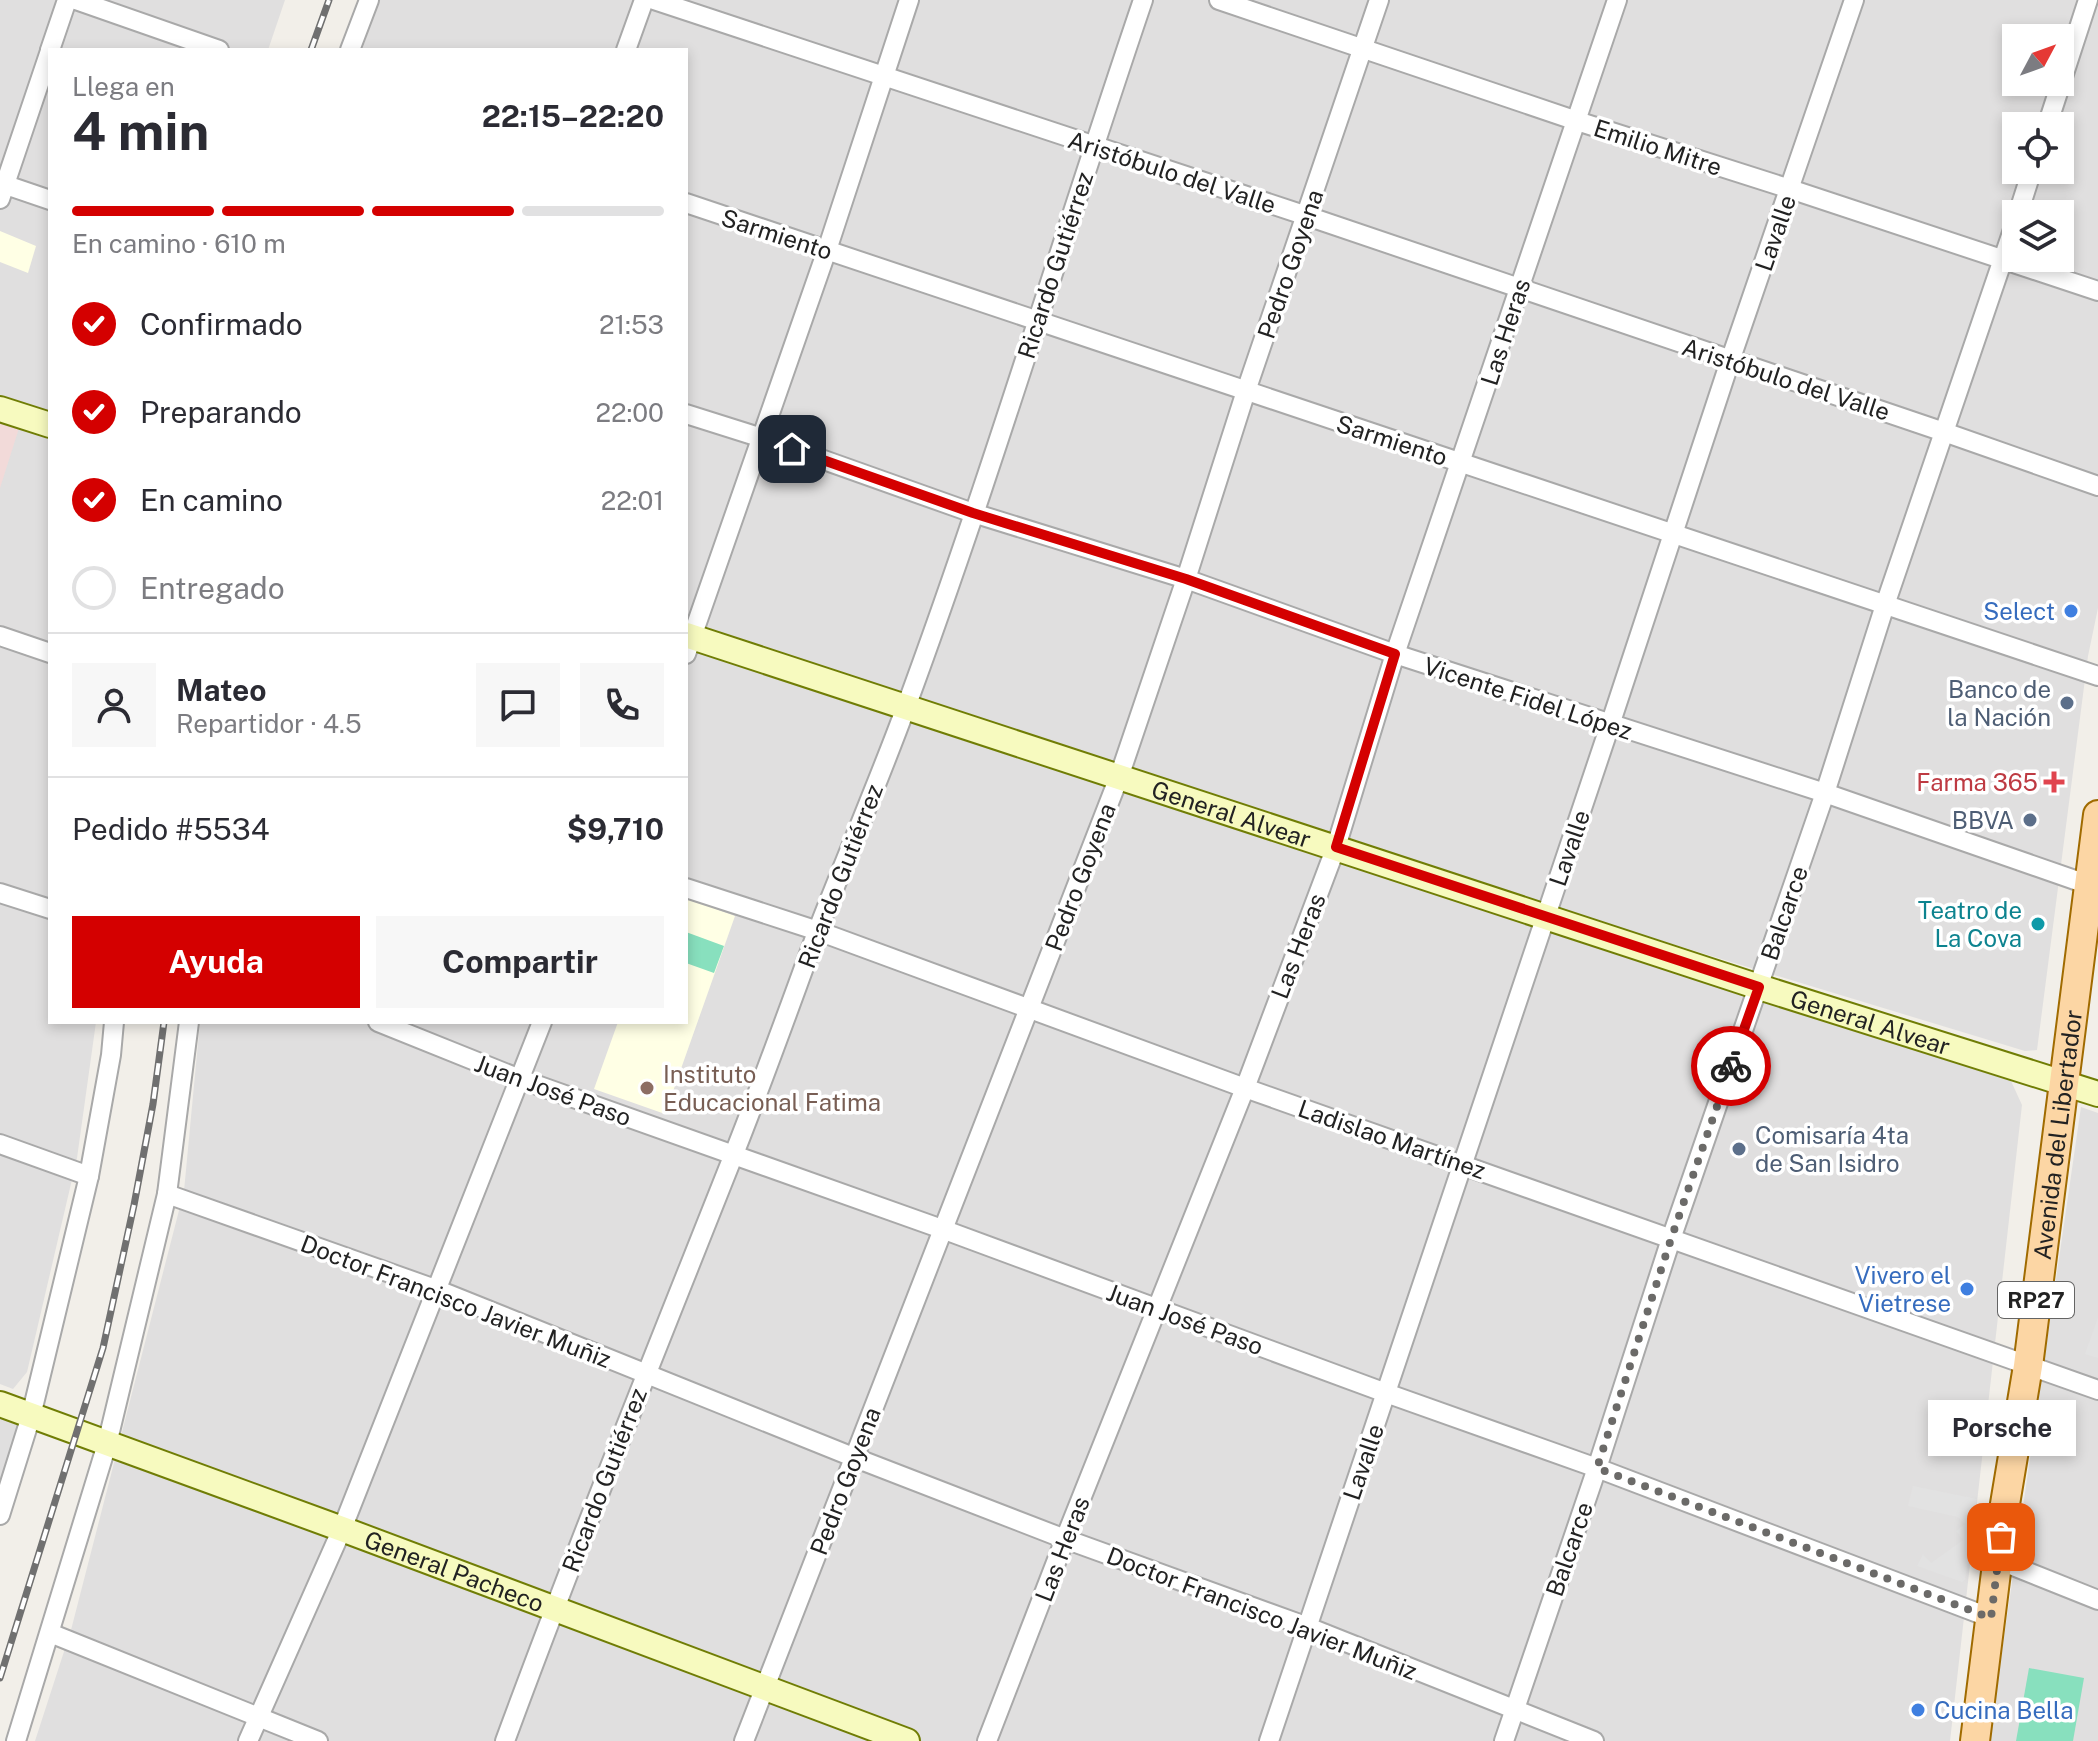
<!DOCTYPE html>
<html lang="es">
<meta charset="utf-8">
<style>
:root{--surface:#fff;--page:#f7f7f7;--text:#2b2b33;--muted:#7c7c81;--line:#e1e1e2;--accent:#d40000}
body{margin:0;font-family:"Public Sans",sans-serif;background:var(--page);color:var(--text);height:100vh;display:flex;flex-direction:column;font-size:30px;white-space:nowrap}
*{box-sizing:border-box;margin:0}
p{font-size:26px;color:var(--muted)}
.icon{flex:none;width:44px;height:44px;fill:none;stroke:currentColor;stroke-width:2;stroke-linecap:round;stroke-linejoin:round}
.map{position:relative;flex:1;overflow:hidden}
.details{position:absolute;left:48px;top:48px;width:640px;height:976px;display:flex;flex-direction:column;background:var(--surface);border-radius:0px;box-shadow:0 4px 12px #0003}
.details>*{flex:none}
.needle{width:52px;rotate:49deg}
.tools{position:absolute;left:2002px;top:24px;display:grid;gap:16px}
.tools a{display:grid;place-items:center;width:72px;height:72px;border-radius:0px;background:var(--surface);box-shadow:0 4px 12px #0003;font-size:40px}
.pin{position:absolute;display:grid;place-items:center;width:68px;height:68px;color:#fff;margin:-34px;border-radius:16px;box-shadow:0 4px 12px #0006}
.courier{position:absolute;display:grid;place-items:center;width:80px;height:80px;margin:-40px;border:6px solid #d40000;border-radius:50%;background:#fff;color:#222;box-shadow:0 2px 10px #0007}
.bubble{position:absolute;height:56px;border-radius:0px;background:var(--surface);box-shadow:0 4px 12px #0003;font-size:26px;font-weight:700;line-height:56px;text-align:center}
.headline em{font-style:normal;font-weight:700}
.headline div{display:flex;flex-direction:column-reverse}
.headline{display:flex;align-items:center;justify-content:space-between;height:136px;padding:0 24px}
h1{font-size:52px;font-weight:700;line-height:60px}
.bar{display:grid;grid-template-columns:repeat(4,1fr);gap:12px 8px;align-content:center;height:96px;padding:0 24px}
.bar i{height:10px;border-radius:6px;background:var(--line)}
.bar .selected{background:var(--accent)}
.bar p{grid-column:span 4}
.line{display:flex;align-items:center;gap:20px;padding:0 24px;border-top:2px solid var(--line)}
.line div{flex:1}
.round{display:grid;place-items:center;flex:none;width:84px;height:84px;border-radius:0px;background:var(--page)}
ol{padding:0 24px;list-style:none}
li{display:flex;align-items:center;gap:24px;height:88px}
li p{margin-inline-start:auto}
li .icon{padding:8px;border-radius:50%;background:var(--accent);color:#fff;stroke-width:4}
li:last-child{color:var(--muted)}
li i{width:44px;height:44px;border:4px solid var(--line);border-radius:50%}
.action{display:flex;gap:16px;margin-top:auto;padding:16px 24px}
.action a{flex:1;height:92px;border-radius:0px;background:var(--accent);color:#fff;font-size:32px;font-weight:700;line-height:92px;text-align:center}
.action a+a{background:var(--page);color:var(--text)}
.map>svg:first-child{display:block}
.residential{fill:#e0dfdf;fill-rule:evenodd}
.commercial{fill:#f2dad9}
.education{fill:#ffffe5}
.pitch{fill:#88e0be}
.parking{fill:#e2e2e2}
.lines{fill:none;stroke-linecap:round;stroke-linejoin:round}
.street-casing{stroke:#a9a9a9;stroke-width:22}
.secondary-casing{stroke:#707d05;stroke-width:28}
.primary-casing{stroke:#a06b00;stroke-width:32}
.street{stroke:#fff;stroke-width:18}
.secondary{stroke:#f7fabf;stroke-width:24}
.primary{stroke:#fcd6a4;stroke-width:28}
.rail-casing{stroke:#707070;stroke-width:7}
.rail{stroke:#fff;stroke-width:4;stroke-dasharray:12;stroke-linecap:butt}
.done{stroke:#6b6a68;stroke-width:8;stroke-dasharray:0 14.4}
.route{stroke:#d40000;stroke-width:10}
.shop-dot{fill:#3f7fe0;stroke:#fff;stroke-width:3}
.service-dot{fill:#5c6f8a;stroke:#fff;stroke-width:3}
.health-dot{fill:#e0444e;stroke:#fff;stroke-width:3}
.culture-dot{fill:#0f9aa8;stroke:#fff;stroke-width:3}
.education-dot{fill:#8d6e63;stroke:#fff;stroke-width:3}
.labels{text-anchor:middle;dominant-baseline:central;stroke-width:7;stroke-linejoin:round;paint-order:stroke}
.shield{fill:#fff;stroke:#646464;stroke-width:2}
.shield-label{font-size:22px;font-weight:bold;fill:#222}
.street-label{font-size:24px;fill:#222;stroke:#fff}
.shop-label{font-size:24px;fill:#366cbe;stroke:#fff;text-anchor:end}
.service-label{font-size:24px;fill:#4e5e75;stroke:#fff;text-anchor:end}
.health-label{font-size:24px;fill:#be3a42;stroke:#fff;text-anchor:end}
.culture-label{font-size:24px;fill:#0d838f;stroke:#fff;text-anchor:end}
.education-label{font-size:24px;fill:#785e54;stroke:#fff;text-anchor:start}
</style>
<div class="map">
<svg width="2098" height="1741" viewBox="0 0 2098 1741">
<rect width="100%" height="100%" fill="#f2efe9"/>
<g class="residential">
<path d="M0,0h285l-17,50h-218v364l-50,-17z"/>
<path d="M379,0h1719v608l-10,48 -51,394 -12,1 -465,-141 -874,-285v-575h-324zM2016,38h44v44h-44zM2016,126h44v44h-44zM2016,214h44v44h-44z"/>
<path d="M0,417l50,16v589h46l-19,136 -50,214 -14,17 -13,-5z"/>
<path d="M686,646l1325,435 11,24 -72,636h-1915l36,-111 113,-439 16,-169h486z"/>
<path d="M2081,1107l17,6v628h-109z"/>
<path d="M0,1411l23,8 -23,70z"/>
</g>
<path class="commercial" d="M0,422l19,6 -19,60z"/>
<g class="education">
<path d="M0,231l36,15 -8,27 -28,-11z"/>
<path d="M686,898l49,18 -70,198 -71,-25 24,-67h68z"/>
</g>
<g class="pitch">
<path d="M686,932l38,14 -10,27 -28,-10z"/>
<path d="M2029,1668l55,10 -11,63h-57z"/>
</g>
<g class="parking">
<path d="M2098,1318v40l-13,-4z"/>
<path d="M1913,1486l64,13 -12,81 -3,2 -45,-16 6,-12 8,9 32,-23 -7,-9 9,-7 -7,-7 -50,-11z"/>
</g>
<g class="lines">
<g class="street-casing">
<g id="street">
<path d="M76,0l143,50"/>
<path d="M654,0l653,216 637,216 154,54"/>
<path d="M1219,0l358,121 213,68 308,102"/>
<path d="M50,50l17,-50"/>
<path d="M350,50l19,-50"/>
<path d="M626,50l18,-50"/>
<path d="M2047,126l41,-126"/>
<path d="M0,183l50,17"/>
<path d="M0,199l50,-148"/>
<path d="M686,203l1412,473"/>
<path d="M2018,214l14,-44"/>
<path d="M686,414l76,24 211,75 213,66 209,75 430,139 273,95"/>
<path d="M0,636l50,17"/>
<path d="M686,654l141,-404 82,-250"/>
<path d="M686,888l132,43 427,157 853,302"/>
<path d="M0,893l50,16"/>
<path d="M378,1022l142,57 422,150 444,164 211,75 394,150"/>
<path d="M0,1144l89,32"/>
<path d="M167,1194l271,96 415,167 212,82 243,88 286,114"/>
<path d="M0,1515l31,-99 58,-240 22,-121 3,-33"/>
<path d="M1998,1560l100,40"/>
<path d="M50,1633l268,108"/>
<path d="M16,1741l91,-297 60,-250 22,-172"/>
<path d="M248,1741l94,-212 200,-507"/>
<path d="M505,1741c72,-195 150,-388 227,-582 30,-75 57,-151 85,-227 29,-75 61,-149 89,-225 86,-233 157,-472 237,-707"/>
<path d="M744,1741l375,-964 67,-198 60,-188 133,-391"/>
<path d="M987,1741l78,-202 180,-451 91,-241 59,-193 222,-654"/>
<path d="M1269,1741l341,-1016 120,-364 124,-361"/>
<path d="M1504,1741l93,-273 74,-229 154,-446 60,-188 131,-384"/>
</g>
</g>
<g class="secondary-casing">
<g id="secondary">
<path d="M0,409l50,16"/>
<path id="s1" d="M686,635l1073,352 339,107"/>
<path id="s2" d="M0,1404l342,125 565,212"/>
</g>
</g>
<g class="primary-casing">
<g id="primary">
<path id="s3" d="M1975,1741l28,-225 25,-150 70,-551"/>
</g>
</g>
<use href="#street" class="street"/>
<use href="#secondary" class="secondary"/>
<use href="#primary" class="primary"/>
<g class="rail-casing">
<g id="rail">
<path d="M311,50l18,-50"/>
<path d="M0,1678l103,-330 31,-143 19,-101 11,-82"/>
</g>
</g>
<use href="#rail" class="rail"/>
</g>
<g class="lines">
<path class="done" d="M1731,1066l-60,173 -74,229 394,150 10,-81"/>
<path class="route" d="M792,449l181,64 213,66 209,75 -59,193 423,140 -28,79"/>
</g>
<g class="shop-dot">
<circle cx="2071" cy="611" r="8"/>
<circle cx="1967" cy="1289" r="8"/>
<circle cx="1918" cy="1710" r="8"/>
</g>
<g class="service-dot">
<circle cx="2067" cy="703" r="8"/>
<circle cx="2030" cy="820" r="8"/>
<circle cx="1739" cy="1149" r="8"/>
</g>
<path class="health-dot" d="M2050 770h8v8h8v8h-8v8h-8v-8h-8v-8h8z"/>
<circle class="culture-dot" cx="2038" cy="924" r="8"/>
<circle class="education-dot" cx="647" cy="1088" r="8"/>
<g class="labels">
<rect class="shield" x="1998" y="1282" width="76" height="36" rx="6"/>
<g class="shield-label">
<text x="2036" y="1300">RP27</text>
</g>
<g class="street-label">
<text transform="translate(1658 147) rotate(18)">Emilio Mitre</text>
<text transform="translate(1172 172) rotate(18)">Aristóbulo del Valle</text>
<text transform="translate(1775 233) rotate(-71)">Lavalle</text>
<text transform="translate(777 234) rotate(18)">Sarmiento</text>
<text transform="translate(1290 264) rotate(-71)">Pedro Goyena</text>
<text transform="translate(1055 265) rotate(-72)">Ricardo Gutiérrez</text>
<text transform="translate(1505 332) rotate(-72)">Las Heras</text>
<text transform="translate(1786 379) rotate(18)">Aristóbulo del Valle</text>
<text transform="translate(1392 440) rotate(18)">Sarmiento</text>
<text transform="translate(1528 698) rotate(18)">Vicente Fidel López</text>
<text stroke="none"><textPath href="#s1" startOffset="574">General Alvear</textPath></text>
<text transform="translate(1569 848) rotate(-71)">Lavalle</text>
<text transform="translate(840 876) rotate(-69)">Ricardo Gutiérrez</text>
<text transform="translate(1080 877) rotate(-69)">Pedro Goyena</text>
<text transform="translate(1784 913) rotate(-71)">Balcarce</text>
<text transform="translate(1298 946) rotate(-69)">Las Heras</text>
<text stroke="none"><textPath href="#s1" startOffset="1246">General Alvear</textPath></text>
<text transform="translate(553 1090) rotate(20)">Juan José Paso</text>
<text stroke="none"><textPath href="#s3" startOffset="612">Avenida del Libertador</textPath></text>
<text transform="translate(1392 1139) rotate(19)">Ladislao Martínez</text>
<text transform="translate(456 1301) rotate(21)">Doctor Francisco Javier Muñiz</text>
<text transform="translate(1185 1319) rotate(20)">Juan José Paso</text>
<text transform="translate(1363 1462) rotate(-71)">Lavalle</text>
<text transform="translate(604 1480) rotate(-69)">Ricardo Gutiérrez</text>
<text transform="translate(845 1481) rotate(-69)">Pedro Goyena</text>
<text transform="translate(1062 1549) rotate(-69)">Las Heras</text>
<text transform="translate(1569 1549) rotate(-71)">Balcarce</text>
<text stroke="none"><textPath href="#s2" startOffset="484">General Pacheco</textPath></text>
<text transform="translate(1262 1613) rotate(21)">Doctor Francisco Javier Muñiz</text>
</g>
<g class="shop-label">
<text x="2055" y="611">Select</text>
<text x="1951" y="1275">Vivero el<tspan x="1951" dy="28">Vietrese</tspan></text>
<text x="1934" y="1710" text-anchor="start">Cucina Bella</text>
</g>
<g class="service-label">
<text x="2051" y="689">Banco de<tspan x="2051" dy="28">la Nación</tspan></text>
<text x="2014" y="820">BBVA</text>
<text x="1755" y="1135" text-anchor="start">Comisaría 4ta<tspan x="1755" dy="28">de San Isidro</tspan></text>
</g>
<g class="health-label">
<text x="2038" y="782">Farma 365</text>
</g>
<g class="culture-label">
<text x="2022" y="910">Teatro de<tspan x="2022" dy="28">La Cova</tspan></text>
</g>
<g class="education-label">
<text x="663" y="1074">Instituto<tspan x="663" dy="28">Educacional Fatima</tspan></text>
</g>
</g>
</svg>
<div class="tools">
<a><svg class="needle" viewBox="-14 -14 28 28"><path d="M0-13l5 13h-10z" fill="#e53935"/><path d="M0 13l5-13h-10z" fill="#7c7c81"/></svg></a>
<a><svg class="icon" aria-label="locate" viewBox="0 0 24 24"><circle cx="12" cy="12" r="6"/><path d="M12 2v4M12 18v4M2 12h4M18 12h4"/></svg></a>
<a><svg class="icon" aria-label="layers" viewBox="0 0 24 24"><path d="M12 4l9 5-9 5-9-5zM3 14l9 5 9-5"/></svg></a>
</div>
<div class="pin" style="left:2001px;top:1537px;background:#ea580c"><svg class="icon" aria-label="bag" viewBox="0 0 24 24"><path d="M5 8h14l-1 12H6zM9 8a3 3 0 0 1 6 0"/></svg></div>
<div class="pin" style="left:792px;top:449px;background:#1f2937"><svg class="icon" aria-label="home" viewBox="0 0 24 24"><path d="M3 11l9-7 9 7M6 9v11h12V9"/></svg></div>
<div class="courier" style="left:1731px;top:1066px"><svg class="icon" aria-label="bike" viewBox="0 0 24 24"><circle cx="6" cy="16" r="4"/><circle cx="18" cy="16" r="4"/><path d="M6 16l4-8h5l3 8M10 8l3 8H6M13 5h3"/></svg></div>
<div class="bubble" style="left:1928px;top:1400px;width:148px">Porsche</div>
<section class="details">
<div class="headline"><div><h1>4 min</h1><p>Llega en</p></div><em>22:15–22:20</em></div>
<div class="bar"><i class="selected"></i><i class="selected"></i><i class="selected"></i><i></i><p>En camino · 610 m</p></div>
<ol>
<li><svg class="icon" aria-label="check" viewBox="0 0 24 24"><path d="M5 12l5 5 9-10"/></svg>Confirmado<p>21:53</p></li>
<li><svg class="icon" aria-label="check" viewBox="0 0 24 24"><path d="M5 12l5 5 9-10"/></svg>Preparando<p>22:00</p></li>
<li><svg class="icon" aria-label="check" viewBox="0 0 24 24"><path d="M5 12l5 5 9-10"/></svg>En camino<p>22:01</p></li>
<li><i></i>Entregado</li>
</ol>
<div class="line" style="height:144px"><a class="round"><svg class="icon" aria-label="person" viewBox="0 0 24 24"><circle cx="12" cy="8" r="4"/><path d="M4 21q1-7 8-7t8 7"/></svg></a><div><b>Mateo</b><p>Repartidor · 4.5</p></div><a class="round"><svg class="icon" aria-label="chat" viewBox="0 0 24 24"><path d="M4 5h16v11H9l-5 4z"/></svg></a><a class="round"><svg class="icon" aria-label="phone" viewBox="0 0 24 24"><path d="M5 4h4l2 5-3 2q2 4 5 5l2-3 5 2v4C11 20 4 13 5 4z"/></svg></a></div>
<div class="line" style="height:104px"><div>Pedido #5534</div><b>$9,710</b></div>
<div class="action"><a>Ayuda</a><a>Compartir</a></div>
</section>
</div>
